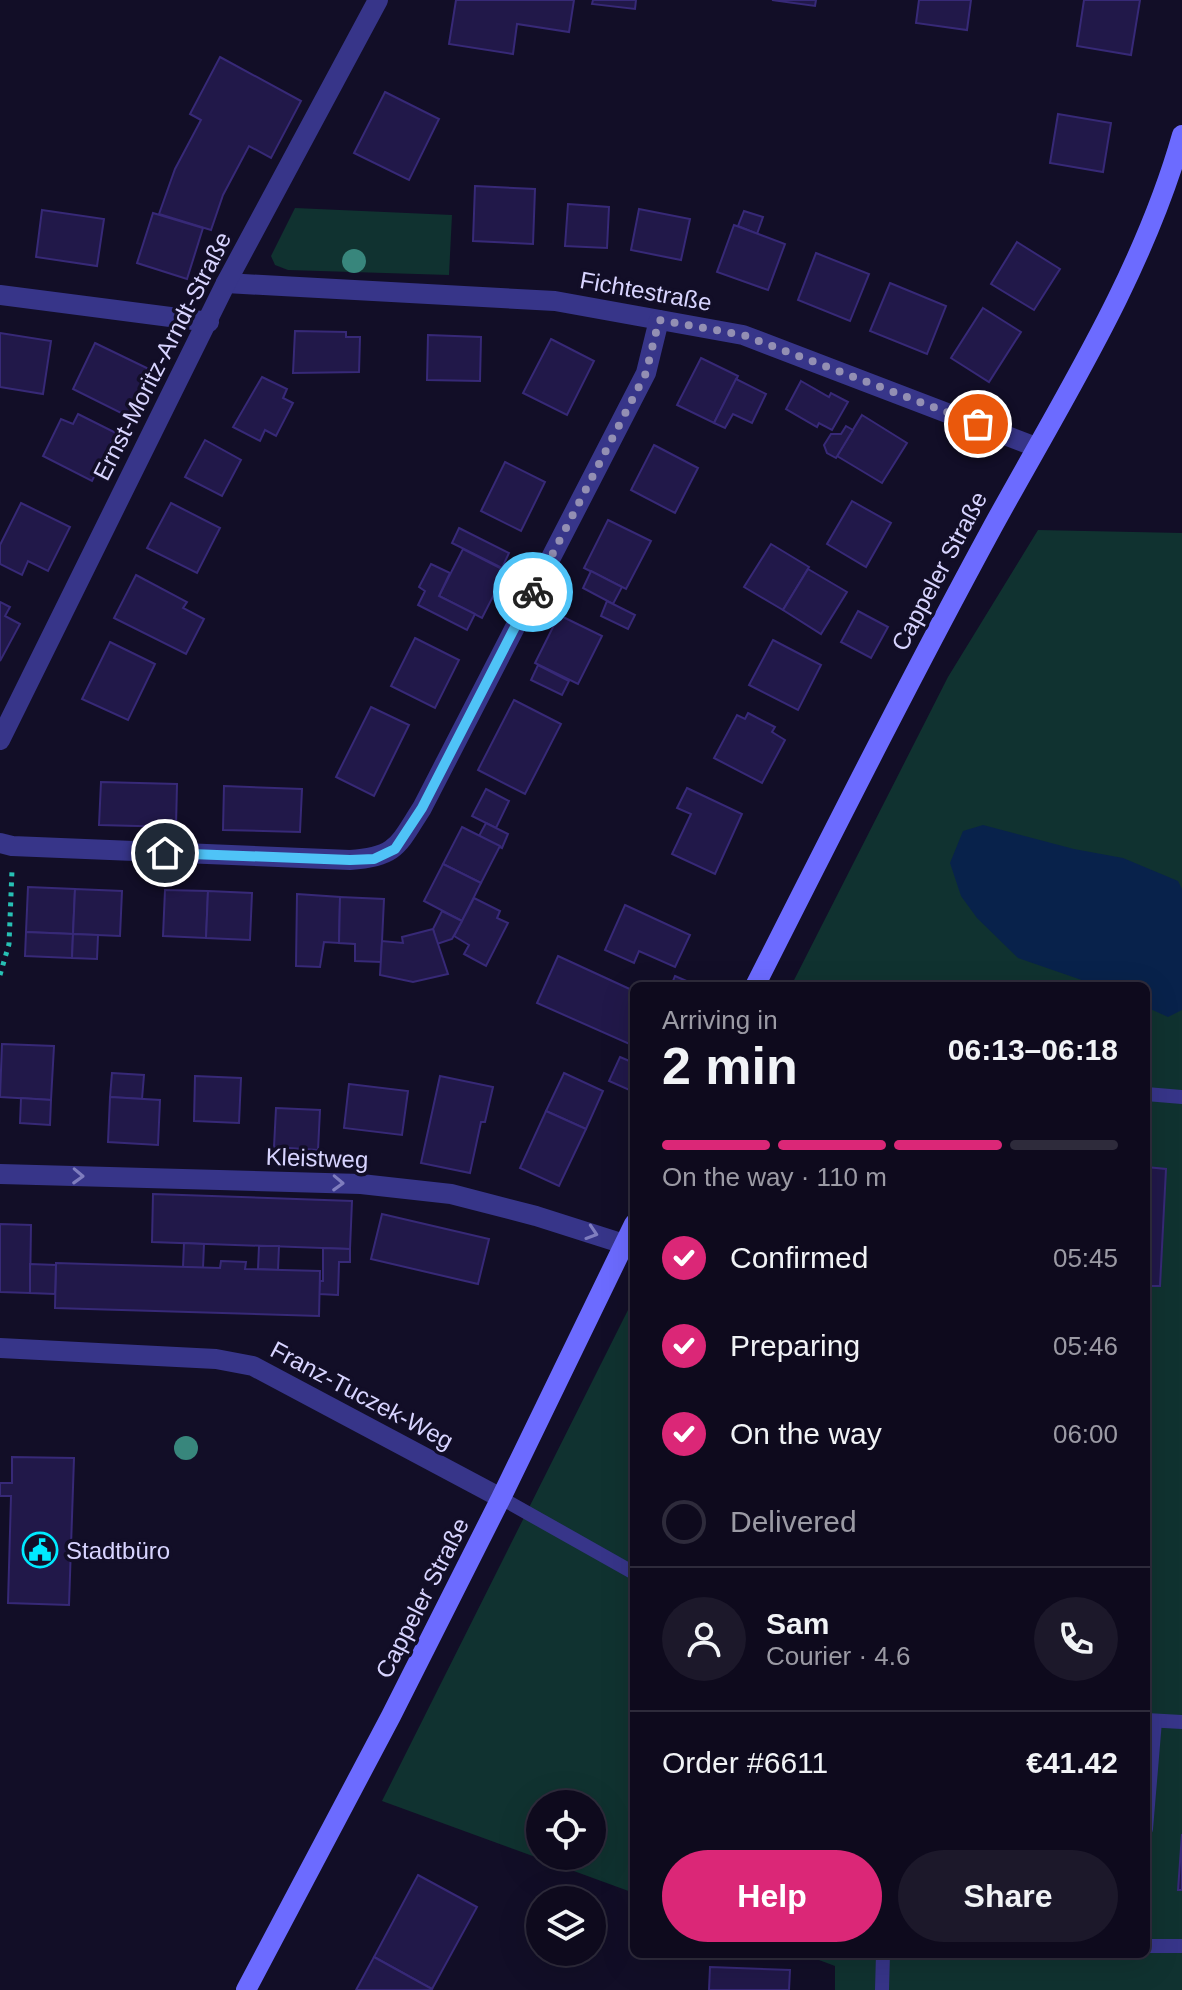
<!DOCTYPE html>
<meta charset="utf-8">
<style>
:root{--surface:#0e0a1d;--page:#1c182a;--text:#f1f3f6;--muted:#9b9aa4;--line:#2e2b3b;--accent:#db2777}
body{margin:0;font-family:Arial,sans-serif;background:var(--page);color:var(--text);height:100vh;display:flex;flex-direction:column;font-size:30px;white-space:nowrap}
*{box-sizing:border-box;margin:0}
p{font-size:26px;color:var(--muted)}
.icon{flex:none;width:44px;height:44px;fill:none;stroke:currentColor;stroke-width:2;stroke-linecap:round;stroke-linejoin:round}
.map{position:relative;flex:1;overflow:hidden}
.panel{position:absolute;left:630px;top:982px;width:520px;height:976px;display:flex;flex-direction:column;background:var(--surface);border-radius:12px;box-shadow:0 8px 32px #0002,0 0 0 2px var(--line)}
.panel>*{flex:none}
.tools{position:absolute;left:526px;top:1790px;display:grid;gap:16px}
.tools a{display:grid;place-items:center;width:80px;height:80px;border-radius:50%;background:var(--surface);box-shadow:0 8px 32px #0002,0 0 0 2px var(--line);font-size:40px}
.pin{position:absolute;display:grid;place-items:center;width:68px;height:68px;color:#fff;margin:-34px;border:4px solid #fff;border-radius:50%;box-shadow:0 2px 8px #0007}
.courier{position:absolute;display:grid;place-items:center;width:80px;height:80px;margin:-40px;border:6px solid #4fc3f7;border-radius:50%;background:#fff;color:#222;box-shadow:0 2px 10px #0007}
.headline em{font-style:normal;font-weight:700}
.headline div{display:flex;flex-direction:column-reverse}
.headline{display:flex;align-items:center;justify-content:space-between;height:136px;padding:0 32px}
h1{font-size:52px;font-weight:700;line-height:60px}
.bar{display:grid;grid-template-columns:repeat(4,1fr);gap:12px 8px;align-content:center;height:96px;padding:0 32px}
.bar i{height:10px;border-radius:6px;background:var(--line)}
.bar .active{background:var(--accent)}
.bar p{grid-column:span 4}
.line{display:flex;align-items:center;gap:20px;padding:0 32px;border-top:2px solid var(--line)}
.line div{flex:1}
.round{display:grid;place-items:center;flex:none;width:84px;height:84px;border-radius:42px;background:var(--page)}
ol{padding:0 32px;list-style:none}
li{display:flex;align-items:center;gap:24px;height:88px}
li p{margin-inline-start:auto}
li .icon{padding:8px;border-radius:50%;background:var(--accent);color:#fff;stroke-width:4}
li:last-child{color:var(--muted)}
li i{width:44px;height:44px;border:4px solid var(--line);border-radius:50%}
.cta{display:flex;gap:16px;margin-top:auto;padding:16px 32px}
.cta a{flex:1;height:92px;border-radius:48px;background:var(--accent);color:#fff;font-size:32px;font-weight:700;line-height:92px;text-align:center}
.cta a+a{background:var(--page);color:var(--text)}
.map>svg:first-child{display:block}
.green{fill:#103230;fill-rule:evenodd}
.water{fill:#08224b}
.building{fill:#211849;stroke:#372977;stroke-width:2}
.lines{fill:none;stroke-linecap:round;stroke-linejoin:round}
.path{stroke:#27c0b4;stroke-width:5;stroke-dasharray:4 6;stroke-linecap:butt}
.service{stroke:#373589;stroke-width:14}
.minor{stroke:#373589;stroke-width:20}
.secondary{stroke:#6c6bff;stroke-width:20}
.tree{fill:#38867c}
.oneway{stroke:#7f7dbe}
.done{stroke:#938fb3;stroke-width:8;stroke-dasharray:0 14.4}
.route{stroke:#4fc3f7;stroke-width:10}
.labels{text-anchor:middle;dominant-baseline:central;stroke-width:7;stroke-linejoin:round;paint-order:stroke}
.street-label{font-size:24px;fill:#d8d4ff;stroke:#120e27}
.poi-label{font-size:24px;fill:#d8d4ff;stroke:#120e27;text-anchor:start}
</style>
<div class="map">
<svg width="1182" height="1990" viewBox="0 0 1182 1990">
<rect width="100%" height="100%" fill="#120e27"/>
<g class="green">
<path d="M295,208l157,7 -3,60 -161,-5 -13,-5 -4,-9z"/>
<path d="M1038,530l144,3v1457h-347v-24l-32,-12h343v-968h-355l157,-309z"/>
<path d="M634,1298v595l-252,-92zM540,1804h52v52h-52z"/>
</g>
<path class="water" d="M983,825l91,24 49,9 55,23 4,8v121l-14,7 -22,-10v-21h-47l-81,-28 -41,-40 -16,-22 -11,-33 13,-32z"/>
<g class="building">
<path d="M456,0h118l-5,32 -52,-8 -4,30 -64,-10z"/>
<path d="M593,0h43l-1,9 -43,-5z"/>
<path d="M772,0h44l-1,6z"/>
<path d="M919,0h52l-4,30 -51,-7z"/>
<path d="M1084,0h56l-9,55 -54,-9z"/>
<path d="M220,57l81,44 -30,57 -22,-12 -26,49 -12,35 -52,-16 16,-45 26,-49 -11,-6z"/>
<path d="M385,92l54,27 -30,61 -55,-27z"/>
<path d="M1058,114l53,9 -8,49 -53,-9z"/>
<path d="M475,186l60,3 -2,55 -60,-3z"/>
<path d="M568,204l41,3 -2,41 -42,-2z"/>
<path d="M639,209l51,10 -9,41 -50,-10z"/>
<path d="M42,210l62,9 -7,47 -61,-9z"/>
<path d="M744,211l19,6 -6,17 -19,-8z"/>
<path d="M153,213l50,15 -16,51 -50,-16z"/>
<path d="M734,225l51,19 -17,46 -51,-18z"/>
<path d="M1017,242l43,27 -26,41 -43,-26z"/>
<path d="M816,253l53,21 -19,47 -52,-21z"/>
<path d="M890,283l56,23 -19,48 -57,-23z"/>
<path d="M983,308l38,24 -32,50 -38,-24z"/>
<path d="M295,331l51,1v5h14l-1,35 -66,1z"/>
<path d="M0,333l51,8 -8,53 -43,-7z"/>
<path d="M428,335l53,2 -1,44 -53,-1z"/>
<path d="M551,339l43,22 -27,54 -44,-22z"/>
<path d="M95,343l58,28 -22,47 -58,-29z"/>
<path d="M701,358l37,18 -24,47 -37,-18z"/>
<path d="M262,377l25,12 -4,9 10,5 -17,33 -11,-6 -5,11 -27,-14z"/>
<path d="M736,379l30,15 -14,29 -19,-9 -8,14 -11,-5z"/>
<path d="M801,381l28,16 2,-4 17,9 -16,28 -13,-7 -2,4 -31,-18z"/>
<path d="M78,414l38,19 -24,48 -49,-25 18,-37 12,5z"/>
<path d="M862,415l45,28 -25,40 -45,-27z"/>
<path d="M846,426l7,4 -17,28 -9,-5 -3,-8 7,-11h10z"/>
<path d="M205,440l36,20 -19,36 -37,-19z"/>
<path d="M654,445l44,23 -23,45 -44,-23z"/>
<path d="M505,462l40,20 -24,49 -40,-20z"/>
<path d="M852,501l39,22 -25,44 -39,-23z"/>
<path d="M21,503l49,24 -22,44 -20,-10 -6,14 -22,-11v-19z"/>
<path d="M171,503l49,25 -23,45 -50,-25z"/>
<path d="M608,520l43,21 -25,48 -42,-21z"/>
<path d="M459,528l50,25 -7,15 -50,-25z"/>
<path d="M771,544l38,23 -26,43 -39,-23z"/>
<path d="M463,549l43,22 -24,47 -43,-22z"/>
<path d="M431,564l19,9 -11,23 36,18 -8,16 -49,-25 7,-14 -6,-4z"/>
<path d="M808,569l39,23 -26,42 -38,-24z"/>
<path d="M591,571l31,16 -9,17 -30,-16z"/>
<path d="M136,575l51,27 -4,6 21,11 -18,35 -72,-36z"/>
<path d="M607,601l28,14 -7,14 -27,-13z"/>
<path d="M0,602l10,5 -5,9 15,8 -20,37z"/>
<path d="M858,611l30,16 -17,31 -30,-16z"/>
<path d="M559,615l43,21 -24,48 -43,-21z"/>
<path d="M415,638l44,22 -24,48 -44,-22z"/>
<path d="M773,640l48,25 -23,45 -49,-25z"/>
<path d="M110,642l45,22 -27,56 -46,-21z"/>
<path d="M538,665l31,16 -7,14 -31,-15z"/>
<path d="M514,700l47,24 -36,70 -47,-24z"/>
<path d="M371,707l38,18 -35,71 -38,-19z"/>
<path d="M748,713l27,14 -3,5 13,8 -23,43 -48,-25 23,-43 8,4z"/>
<path d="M101,782l76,2 -1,43 -77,-2z"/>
<path d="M224,786l78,3 -2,43 -77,-2z"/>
<path d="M687,788l55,26 -27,60 -43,-20 19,-40 -14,-6z"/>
<path d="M486,789l23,12 -13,27 -24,-12z"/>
<path d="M486,823l22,11 -6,14 -23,-12z"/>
<path d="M462,827l38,19 -19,37 -38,-19z"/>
<path d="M443,864l38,19 -19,38 -38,-20z"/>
<path d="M28,887l47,2 -2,45 -47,-2z"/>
<path d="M75,889l47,2 -2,45 -47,-2z"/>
<path d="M165,890l43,1 -2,47 -43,-2z"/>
<path d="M208,891l44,2 -2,47 -44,-2z"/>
<path d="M297,894l43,3 -1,46 -15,-1 -4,25 -24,-1z"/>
<path d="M340,897l44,2 -3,63 -26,-1v-17l-16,-1z"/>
<path d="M474,898l26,13 -3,7 11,5 -22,43 -22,-12 5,-9 -15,-9z"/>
<path d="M625,905l65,30 -15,32 -36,-16 -5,12 -29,-13z"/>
<path d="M442,911l20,10 -10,18 -15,5 -4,-15z"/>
<path d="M433,929l15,45 -35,8 -33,-7 2,-34 21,2 -1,-6z"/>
<path d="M26,932l47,2 -1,24 -47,-2z"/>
<path d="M73,934l25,1 -1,24 -25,-1z"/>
<path d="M558,956l76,35v55l-97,-43z"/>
<path d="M675,976l23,10h-27z"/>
<path d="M2,1044l52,2 -3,54 -51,-3z"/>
<path d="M620,1057l14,6v29l-25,-11z"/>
<path d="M112,1073l32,2 -2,24 -32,-2z"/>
<path d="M564,1073l39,18 -17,38 -40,-18z"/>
<path d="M195,1076l46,2 -2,45 -45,-2z"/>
<path d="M440,1076l53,11 -8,35h-4l-11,51 -49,-10z"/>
<path d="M349,1084l59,7 -6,44 -58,-7z"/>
<path d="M110,1097l50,3 -2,45 -50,-3z"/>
<path d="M21,1098l30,2 -1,25 -30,-2z"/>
<path d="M276,1108l44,2 -2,40 -44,-3z"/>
<path d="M546,1111l40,18 -27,57 -39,-18z"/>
<path d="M1146,1167l20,2 -6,117h-11l-3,62z"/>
<path d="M153,1194l199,7 -2,48 -198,-7z"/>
<path d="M382,1214l107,25 -11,45 -107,-25z"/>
<path d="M0,1224l31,1 -1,68 -30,-1z"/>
<path d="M184,1243l20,1 -1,24 -20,-1z"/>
<path d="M259,1246h20l-1,24 -20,-1z"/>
<path d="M323,1248l27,1v13h-11l-1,33 -19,-1 1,-13h3z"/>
<path d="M221,1261l25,1 -1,7 75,2 -1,45 -264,-8 1,-45 164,5z"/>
<path d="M30,1264l26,1 -1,29 -25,-1z"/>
<path d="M12,1457l62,1 -5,147 -61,-2 3,-107h-11v-13h12z"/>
<path d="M1182,1834v56h-4z"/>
<path d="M418,1875l59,32 -45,82 -58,-32z"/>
<path d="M374,1957l58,32 -1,1h-75z"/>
<path d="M710,1967l80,3 -1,20h-80z"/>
</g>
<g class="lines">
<path class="path" d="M0,975l9,-31 3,-74"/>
<g class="service">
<path d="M1146,1094l36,3"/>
<path d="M501,1498l133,75"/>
<path d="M1146,1720l36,2"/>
<path d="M1146,1829l9,-108"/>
<path d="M1146,1946h36"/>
<path d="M882,1990l1,-36"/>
</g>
<g class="minor">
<path d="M226,283l329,18 188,34 293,112"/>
<path d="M0,295l209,27"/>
<path d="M0,740l226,-457 152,-283"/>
<path d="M0,843l12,3 338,14c47,-3 48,-15 72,-52l224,-435 13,-53"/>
<path d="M0,1174l361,10 90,10 85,22 88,28"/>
<path d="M0,1348l216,11 37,7 248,132"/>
</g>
<g class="secondary">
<path d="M755,986c78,-154 155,-307 237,-458 70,-128 150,-252 190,-393"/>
<path d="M246,1990l145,-274 110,-218 133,-274"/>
</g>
</g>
<g class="tree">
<circle cx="354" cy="261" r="12"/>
<circle cx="186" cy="1448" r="12"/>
</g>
<defs><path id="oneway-chevron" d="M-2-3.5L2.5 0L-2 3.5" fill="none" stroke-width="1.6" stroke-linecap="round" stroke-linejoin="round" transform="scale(2)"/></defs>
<g class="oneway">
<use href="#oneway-chevron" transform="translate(78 1176) rotate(2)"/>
<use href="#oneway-chevron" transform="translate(338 1183) rotate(2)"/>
<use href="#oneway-chevron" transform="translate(592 1233) rotate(18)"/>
</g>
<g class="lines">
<path class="done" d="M533,592l113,-219 13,-53 84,15 235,89"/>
<path class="route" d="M165,853l185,7 24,-1 21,-10 27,-41 111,-216"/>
</g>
<defs>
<g id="civic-ring" transform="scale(1.8)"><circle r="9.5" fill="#120e27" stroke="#00eaff" stroke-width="1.5"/><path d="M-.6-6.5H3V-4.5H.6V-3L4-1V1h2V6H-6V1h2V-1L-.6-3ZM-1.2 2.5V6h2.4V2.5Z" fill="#00eaff"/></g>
</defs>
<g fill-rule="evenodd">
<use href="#civic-ring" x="40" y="1550"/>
</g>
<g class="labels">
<g class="street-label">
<text transform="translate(646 291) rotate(10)">Fichtestraße</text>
<text transform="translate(162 356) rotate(-63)">Ernst-Moritz-Arndt-Straße</text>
<text transform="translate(939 571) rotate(-62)">Cappeler Straße</text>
<text transform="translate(317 1158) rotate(2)">Kleistweg</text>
<text transform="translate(362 1395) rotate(28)">Franz-Tuczek-Weg</text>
<text transform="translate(422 1598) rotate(-63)">Cappeler Straße</text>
</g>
<g class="poi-label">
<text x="66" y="1550">Stadtbüro</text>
</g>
</g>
</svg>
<div class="tools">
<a><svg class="icon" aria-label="locate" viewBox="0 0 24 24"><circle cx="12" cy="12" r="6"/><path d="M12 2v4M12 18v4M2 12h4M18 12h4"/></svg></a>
<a><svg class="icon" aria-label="layers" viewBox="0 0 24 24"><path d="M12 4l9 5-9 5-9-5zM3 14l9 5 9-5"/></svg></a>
</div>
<div class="pin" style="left:978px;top:424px;background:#ea580c"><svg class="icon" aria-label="bag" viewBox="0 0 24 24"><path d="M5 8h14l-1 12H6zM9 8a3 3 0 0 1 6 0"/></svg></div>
<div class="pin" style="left:165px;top:853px;background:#1f2937"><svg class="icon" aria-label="home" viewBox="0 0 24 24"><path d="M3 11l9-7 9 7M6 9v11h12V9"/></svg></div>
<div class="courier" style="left:533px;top:592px"><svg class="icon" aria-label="bike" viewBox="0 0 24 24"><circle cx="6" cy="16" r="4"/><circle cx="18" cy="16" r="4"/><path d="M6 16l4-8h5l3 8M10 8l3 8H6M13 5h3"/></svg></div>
<section class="panel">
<div class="headline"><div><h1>2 min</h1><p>Arriving in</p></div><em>06:13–06:18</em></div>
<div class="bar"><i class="active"></i><i class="active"></i><i class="active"></i><i></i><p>On the way · 110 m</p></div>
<ol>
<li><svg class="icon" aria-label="check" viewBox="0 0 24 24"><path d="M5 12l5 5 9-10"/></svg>Confirmed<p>05:45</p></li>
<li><svg class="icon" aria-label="check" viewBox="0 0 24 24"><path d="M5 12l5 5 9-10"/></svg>Preparing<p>05:46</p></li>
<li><svg class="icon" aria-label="check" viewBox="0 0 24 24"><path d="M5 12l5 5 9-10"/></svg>On the way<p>06:00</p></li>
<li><i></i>Delivered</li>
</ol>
<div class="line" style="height:144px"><a class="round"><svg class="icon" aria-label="person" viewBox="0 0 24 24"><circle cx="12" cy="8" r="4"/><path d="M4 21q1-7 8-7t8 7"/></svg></a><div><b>Sam</b><p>Courier · 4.6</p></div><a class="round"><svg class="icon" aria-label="phone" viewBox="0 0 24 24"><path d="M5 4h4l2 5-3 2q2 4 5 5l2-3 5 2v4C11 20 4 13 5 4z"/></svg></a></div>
<div class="line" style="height:104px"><div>Order #6611</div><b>€41.42</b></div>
<div class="cta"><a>Help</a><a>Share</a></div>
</section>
</div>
